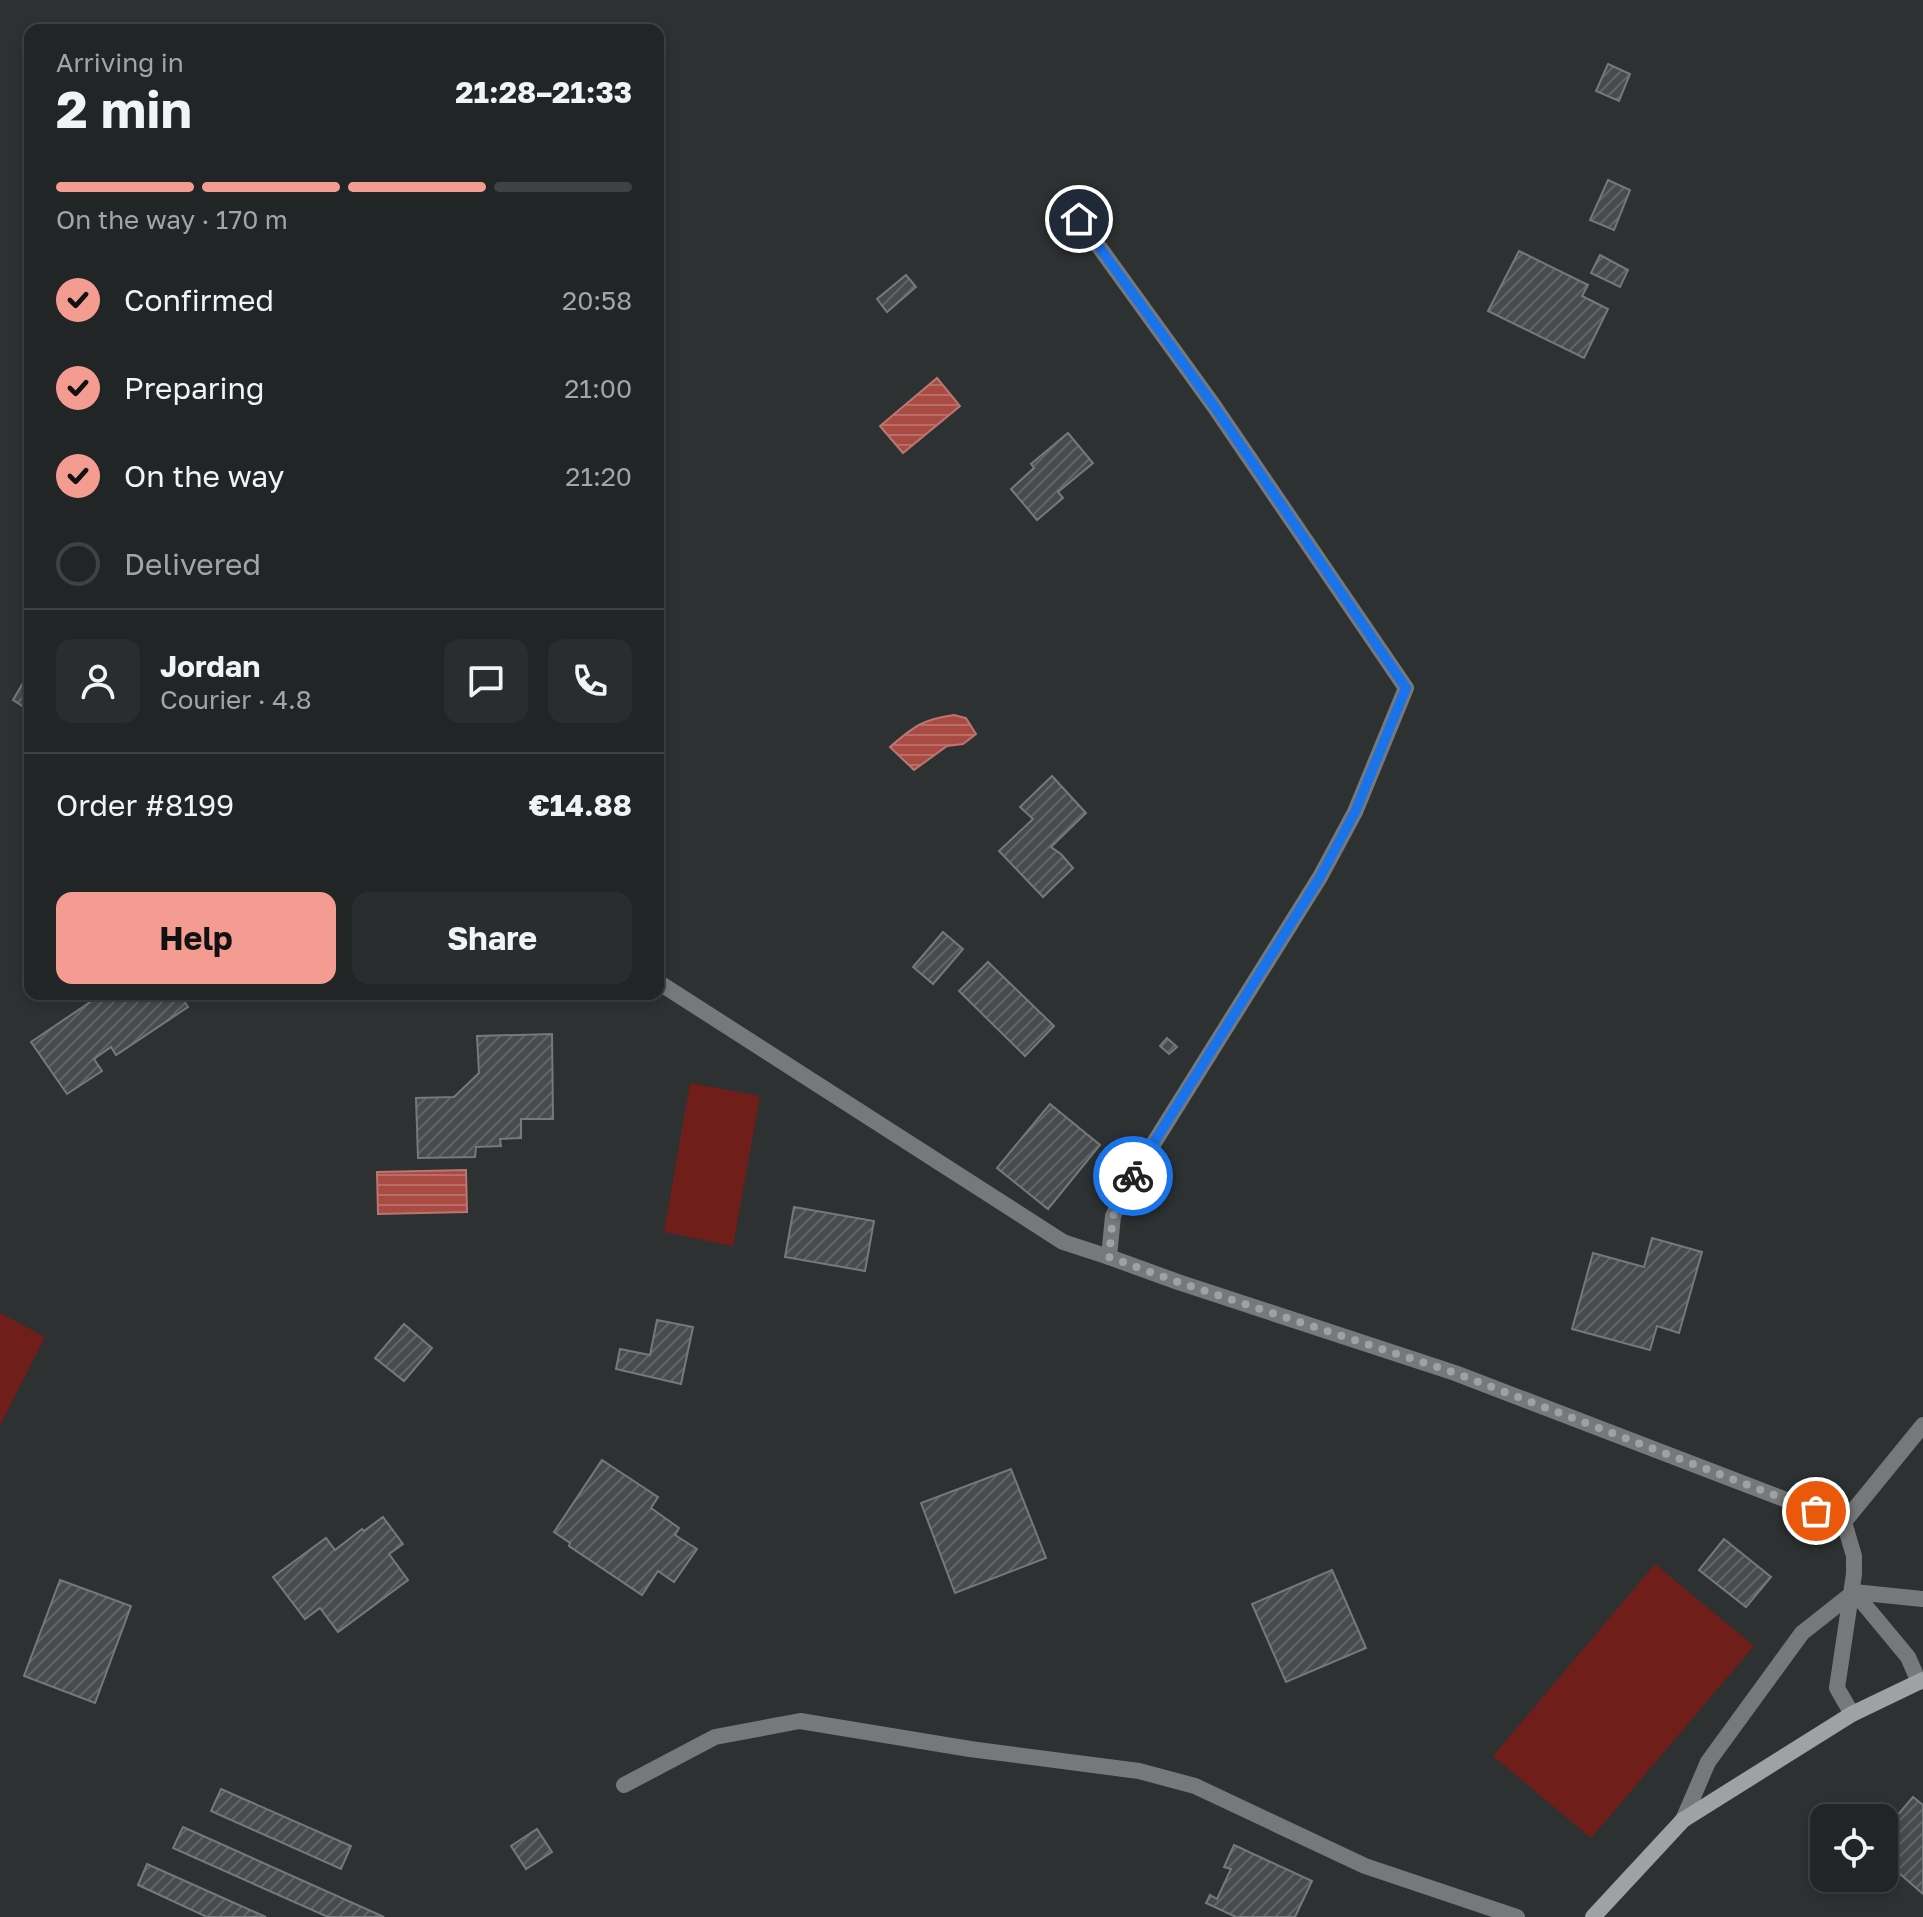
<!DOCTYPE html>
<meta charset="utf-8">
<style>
:root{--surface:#222526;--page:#2a2d2e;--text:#f1f3f6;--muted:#a2a5a7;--line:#3f4243;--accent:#f59c92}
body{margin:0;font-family:"Golos Text",sans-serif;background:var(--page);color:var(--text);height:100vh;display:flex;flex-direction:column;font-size:30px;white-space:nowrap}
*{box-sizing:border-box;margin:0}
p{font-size:26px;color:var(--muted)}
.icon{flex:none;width:44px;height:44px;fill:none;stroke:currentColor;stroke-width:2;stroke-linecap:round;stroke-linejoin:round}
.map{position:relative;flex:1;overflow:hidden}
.side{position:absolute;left:24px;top:24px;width:640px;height:976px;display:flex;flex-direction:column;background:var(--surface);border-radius:16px;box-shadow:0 4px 12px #0003,0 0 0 2px var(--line)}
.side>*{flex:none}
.tools{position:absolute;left:1810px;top:1804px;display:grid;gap:16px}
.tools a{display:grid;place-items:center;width:88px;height:88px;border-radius:16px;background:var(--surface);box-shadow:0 4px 12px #0003,0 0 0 2px var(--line);font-size:40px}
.pin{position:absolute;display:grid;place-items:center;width:68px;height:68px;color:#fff;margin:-34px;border:4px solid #fff;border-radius:50%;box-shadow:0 2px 8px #0007}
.courier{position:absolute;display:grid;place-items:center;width:80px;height:80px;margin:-40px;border:6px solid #1a73e8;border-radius:50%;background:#fff;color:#222;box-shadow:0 2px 10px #0007}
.headline em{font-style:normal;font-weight:700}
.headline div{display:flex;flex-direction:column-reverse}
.headline{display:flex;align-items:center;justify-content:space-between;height:136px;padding:0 32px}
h1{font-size:52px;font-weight:700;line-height:60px}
.bar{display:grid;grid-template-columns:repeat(4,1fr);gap:12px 8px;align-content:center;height:96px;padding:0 32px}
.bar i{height:10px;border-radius:6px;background:var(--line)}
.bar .on{background:var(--accent)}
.bar p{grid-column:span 4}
.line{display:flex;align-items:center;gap:20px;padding:0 32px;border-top:2px solid var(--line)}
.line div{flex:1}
.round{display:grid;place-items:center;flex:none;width:84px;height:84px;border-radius:16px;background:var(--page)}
ol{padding:0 32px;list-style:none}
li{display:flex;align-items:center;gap:24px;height:88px}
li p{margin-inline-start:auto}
li .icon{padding:8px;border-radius:50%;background:var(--accent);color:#111;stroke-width:4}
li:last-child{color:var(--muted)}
li i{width:44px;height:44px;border:4px solid var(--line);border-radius:50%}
.primary-button{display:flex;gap:16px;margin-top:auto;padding:16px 32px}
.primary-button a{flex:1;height:92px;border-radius:16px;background:var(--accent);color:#111;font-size:32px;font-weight:700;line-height:92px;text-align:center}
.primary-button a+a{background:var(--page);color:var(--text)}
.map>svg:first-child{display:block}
.green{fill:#701e1a}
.water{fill:url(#water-rules);stroke:#b97772;stroke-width:2}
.building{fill:url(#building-hatch);stroke:#75797a;stroke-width:2}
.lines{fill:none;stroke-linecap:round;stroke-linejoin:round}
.service{stroke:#777879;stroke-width:16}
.minor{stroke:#777879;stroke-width:16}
.secondary{stroke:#9fa1a2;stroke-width:16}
.done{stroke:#9fa1a2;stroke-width:8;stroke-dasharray:0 14.4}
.route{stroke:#1a73e8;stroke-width:10}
</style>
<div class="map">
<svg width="1923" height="1917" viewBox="0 0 1923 1917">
<defs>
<pattern id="water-rules" width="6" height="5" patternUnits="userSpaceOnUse" patternTransform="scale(2)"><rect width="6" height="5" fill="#aa4b43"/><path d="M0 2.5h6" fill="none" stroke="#b96d67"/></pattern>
<pattern id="building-hatch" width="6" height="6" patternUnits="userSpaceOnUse" patternTransform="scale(2)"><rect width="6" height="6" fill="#484b4c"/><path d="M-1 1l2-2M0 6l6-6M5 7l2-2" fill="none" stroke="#626465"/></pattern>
</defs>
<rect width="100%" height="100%" fill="#2e3132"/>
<g class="green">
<path d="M690,1083l70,13 -27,150 -69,-14z"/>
<path d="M0,1313l45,24 -45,88z"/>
<path d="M1655,1564l99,82 -163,192 -98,-82z"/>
</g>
<g class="water">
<path d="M937,378l23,28 -57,47 -23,-27z"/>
<path d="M954,715l12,3 10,16 -13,10 -16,2 -33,24 -24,-23c23,-20 33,-28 64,-32z"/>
<path d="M466,1170l1,42 -89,2 -1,-42z"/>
</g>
<g class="building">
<path d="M1608,64l22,10 -11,27 -23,-10z"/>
<path d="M1608,180l22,10 -16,40 -24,-10z"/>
<path d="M1519,251l69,34 -6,11 26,13 -24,49 -96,-47z"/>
<path d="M1600,255l28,15 -8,17 -29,-14z"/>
<path d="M906,275l10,12 -29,25 -10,-13z"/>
<path d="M1068,433l25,30 -35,29 5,6 -26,22 -26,-31 23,-21 -3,-4z"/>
<path d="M30,671v40l-17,-11z"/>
<path d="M1052,776l34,37 -35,34 10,7 12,14 -30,29 -44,-46 34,-32 -13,-12z"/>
<path d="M943,932l20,17 -30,35 -20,-17z"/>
<path d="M988,962l66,64 -29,30 -66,-65z"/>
<path d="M102,994h77l9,13 -72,48 -5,-8 -17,12 8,12 -35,23 -36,-52z"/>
<path d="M552,1034l1,85h-32v19l-21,1 1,7 -25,1 -1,10 -57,1 -2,-60 38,-1 25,-24 -2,-37z"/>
<path d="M1167,1038l10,9 -8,7 -9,-8z"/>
<path d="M1050,1104l50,41 -52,64 -51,-41z"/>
<path d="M794,1207l80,14 -9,50 -80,-14z"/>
<path d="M1652,1238l50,14 -23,81 -22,-7 -7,24 -78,-21 21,-76 51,14z"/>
<path d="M657,1320l36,7 -12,57 -65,-15 4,-20 30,6z"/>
<path d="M404,1324l28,24 -28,33 -29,-23z"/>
<path d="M602,1460l56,37 -7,11 28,20 -4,7 22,14 -23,33 -16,-11 -16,24 -73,-49 1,-3 -16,-11z"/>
<path d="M1011,1469l35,89 -91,35 -34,-90z"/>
<path d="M383,1517l20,27 -14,10 19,26 -70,52 -18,-24 -15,11 -32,-42 53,-39 9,12 27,-21 2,2z"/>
<path d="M1724,1539l47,38 -25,30 -47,-37z"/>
<path d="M1332,1570l34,78 -80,34 -34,-78z"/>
<path d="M60,1580l71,26 -36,97 -71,-27z"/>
<path d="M221,1789l130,57 -10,23 -130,-58z"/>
<path d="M1913,1797l10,8v89l-39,-34v-29z"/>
<path d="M183,1827l201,90h-56l-155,-69z"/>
<path d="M537,1829l15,23 -26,17 -15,-23z"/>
<path d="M1234,1845l78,36 -17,36h-59l-30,-14 4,-8 7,4 14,-30 -7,-2z"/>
<path d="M147,1864l119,53h-59l-69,-32z"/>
</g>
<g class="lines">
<g class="service">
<path d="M658,982l405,260 46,15"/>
<path d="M1683,1820l25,-58 94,-129 52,-41"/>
</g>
<g class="minor">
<path d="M1079,219l135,187 192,282 -51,124 -35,65 -188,301 -19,38 -4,41 69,25 277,91 389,149"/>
<path d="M1854,1592l54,65 11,25"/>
<path d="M1854,1592l69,7"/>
<path d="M1852,1714l-15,-26 17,-114v-18l-10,-34 79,-97"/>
<path d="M624,1785l91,-48 85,-16 170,28 169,22 56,15 170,80 152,51"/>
</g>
<path class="secondary" d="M1593,1917l90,-97 169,-106 71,-34"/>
</g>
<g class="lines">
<path class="done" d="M1133,1176l-20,40 -4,41 69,25 277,91 361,138"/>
<path class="route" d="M1079,219l135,187 192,282 -51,124 -35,65 -187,299"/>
</g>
</svg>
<div class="tools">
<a><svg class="icon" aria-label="locate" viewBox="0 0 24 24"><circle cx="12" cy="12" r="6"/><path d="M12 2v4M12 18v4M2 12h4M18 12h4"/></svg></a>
</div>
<div class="pin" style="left:1816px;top:1511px;background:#ea580c"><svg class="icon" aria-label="bag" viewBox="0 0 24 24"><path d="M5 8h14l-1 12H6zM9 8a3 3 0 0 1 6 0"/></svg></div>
<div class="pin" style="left:1079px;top:219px;background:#1f2937"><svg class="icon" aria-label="home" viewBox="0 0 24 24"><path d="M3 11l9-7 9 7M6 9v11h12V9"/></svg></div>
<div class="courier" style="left:1133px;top:1176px"><svg class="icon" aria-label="bike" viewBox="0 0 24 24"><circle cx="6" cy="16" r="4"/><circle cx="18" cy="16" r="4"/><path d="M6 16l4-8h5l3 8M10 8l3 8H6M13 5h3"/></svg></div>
<section class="side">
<div class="headline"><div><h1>2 min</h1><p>Arriving in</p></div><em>21:28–21:33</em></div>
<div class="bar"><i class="on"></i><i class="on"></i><i class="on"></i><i></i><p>On the way · 170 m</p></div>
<ol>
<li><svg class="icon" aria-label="check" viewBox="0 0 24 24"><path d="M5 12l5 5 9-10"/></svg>Confirmed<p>20:58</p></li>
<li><svg class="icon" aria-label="check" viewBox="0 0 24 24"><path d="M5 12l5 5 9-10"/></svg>Preparing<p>21:00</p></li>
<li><svg class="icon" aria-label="check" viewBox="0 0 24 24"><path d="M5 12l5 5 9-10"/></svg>On the way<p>21:20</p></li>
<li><i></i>Delivered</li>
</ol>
<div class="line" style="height:144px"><a class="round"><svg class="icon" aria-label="person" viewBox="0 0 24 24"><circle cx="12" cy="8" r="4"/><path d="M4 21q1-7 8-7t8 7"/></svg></a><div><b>Jordan</b><p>Courier · 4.8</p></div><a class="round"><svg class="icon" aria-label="chat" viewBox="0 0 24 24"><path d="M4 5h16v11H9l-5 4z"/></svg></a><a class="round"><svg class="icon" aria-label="phone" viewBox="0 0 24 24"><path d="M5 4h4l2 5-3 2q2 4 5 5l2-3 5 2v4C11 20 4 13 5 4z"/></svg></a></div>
<div class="line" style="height:104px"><div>Order #8199</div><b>€14.88</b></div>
<div class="primary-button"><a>Help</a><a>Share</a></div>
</section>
</div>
